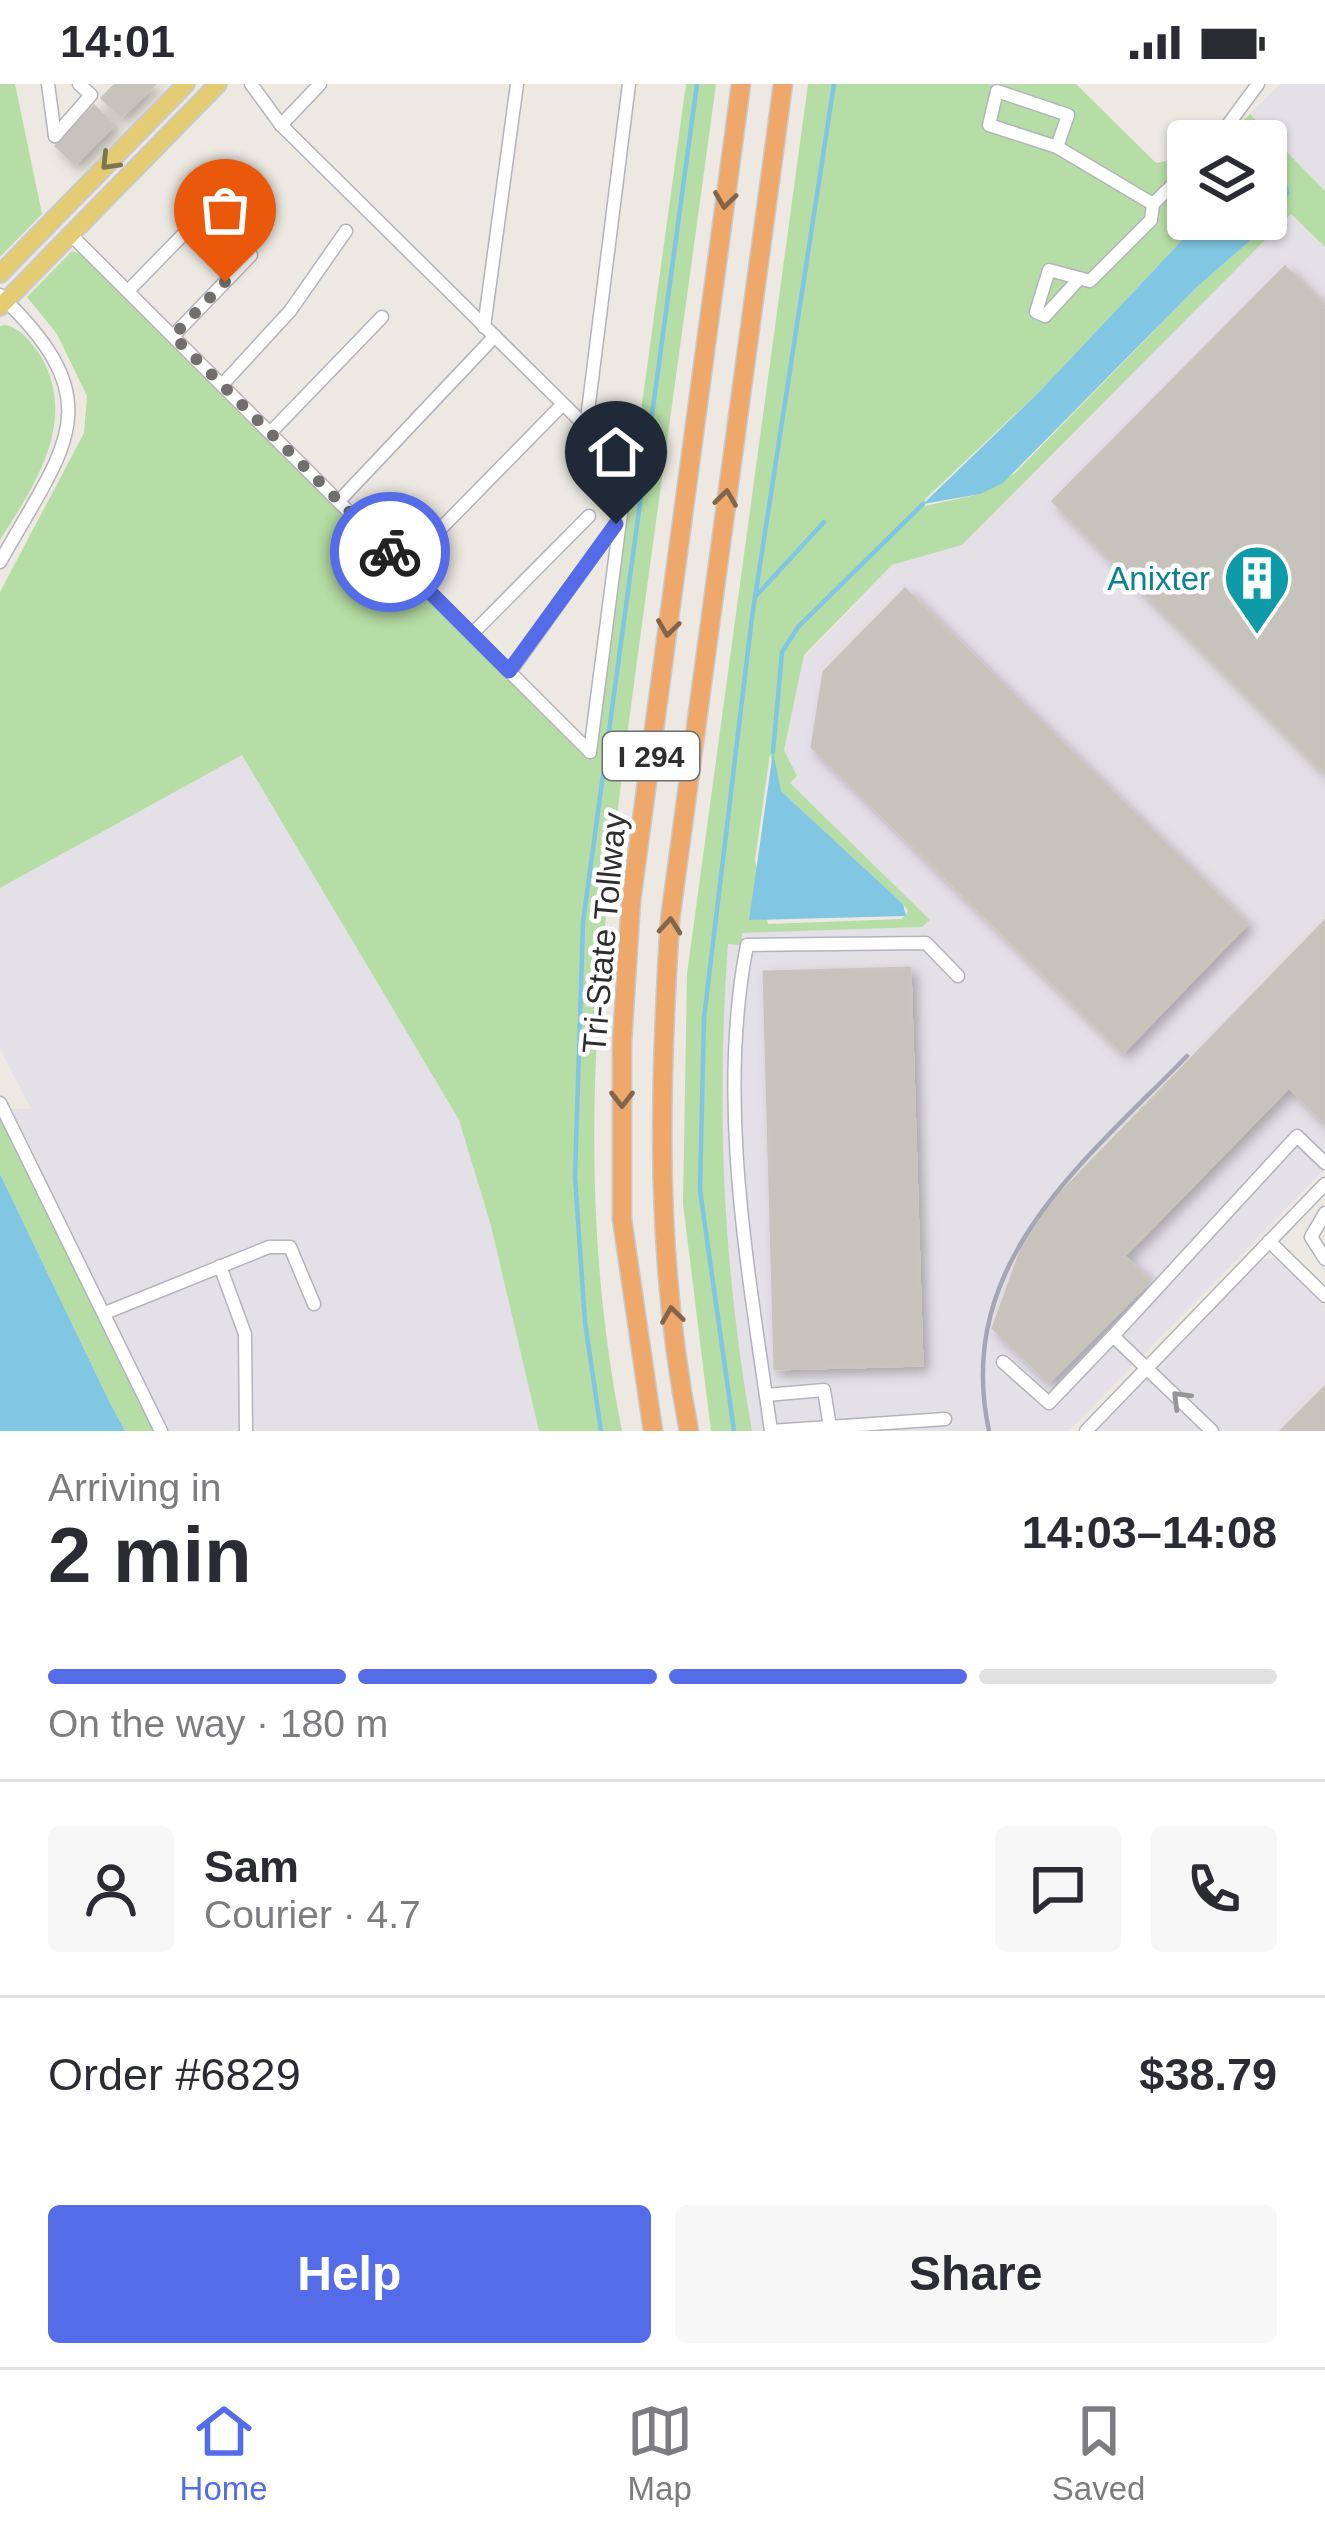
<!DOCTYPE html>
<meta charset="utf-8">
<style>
:root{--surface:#fff;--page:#f7f7f7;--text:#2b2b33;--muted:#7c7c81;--line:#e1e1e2;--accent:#546ce8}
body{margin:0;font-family:Arial,sans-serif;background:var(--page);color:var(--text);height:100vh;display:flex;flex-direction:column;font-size:45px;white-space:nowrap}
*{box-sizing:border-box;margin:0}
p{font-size:39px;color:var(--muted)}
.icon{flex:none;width:66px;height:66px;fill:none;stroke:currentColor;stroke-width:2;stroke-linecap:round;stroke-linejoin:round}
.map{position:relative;height:1347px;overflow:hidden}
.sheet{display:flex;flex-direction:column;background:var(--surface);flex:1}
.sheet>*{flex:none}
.buttons{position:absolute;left:1167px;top:36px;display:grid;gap:24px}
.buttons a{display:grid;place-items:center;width:120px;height:120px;border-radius:12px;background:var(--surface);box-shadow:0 3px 9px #0004;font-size:60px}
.pin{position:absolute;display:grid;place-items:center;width:102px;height:102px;color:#fff;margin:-123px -51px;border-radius:50% 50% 50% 0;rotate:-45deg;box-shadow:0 0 12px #0007}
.pin .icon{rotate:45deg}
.courier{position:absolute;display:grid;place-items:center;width:120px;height:120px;margin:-60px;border:9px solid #546ce8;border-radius:50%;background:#fff;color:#222;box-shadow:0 3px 15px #0007}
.overview em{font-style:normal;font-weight:800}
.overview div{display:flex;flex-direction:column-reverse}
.overview{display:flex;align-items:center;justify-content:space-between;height:204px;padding:0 48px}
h1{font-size:78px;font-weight:800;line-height:90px}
.bar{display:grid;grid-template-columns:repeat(4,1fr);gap:18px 12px;align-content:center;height:144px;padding:0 48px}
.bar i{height:15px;border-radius:9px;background:var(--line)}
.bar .active{background:var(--accent)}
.bar p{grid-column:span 4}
.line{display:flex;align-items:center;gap:30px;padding:0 48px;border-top:3px solid var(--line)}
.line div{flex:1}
.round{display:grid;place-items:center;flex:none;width:126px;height:126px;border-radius:12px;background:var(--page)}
.cta{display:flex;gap:24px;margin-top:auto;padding:24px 48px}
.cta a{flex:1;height:138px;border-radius:12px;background:var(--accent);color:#fff;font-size:48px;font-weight:800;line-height:138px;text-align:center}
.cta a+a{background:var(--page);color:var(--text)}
.status{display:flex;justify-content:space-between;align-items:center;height:84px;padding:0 60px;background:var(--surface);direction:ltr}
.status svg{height:33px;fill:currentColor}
.tab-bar{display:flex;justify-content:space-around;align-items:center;height:168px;border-top:3px solid var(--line);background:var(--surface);font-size:33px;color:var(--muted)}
.tab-bar a{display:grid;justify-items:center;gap:6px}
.tab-bar .active{color:var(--accent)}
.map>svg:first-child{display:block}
.industrial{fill:#e3e1e7}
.green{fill:#b6dda5;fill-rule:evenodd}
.water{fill:#81c6e3}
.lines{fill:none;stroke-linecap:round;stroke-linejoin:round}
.stream{stroke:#81c6e3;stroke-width:4.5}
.building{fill:#c6c3bd;stroke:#c9c4bb;stroke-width:3;filter:url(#shadow)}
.minor-casing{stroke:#b2b3bc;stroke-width:15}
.major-casing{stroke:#c9c9c9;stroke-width:20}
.highway-casing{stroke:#c9c9c9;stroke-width:21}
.minor{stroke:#fff;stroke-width:12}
.major{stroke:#e3cc71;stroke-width:16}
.highway{stroke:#eea86c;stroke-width:18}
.rail{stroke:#a5a7b5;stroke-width:4.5}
.oneway{stroke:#7f754c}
.oneway2{stroke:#84654a}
.oneway3{stroke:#969696}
.done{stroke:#716f6d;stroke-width:12;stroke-dasharray:0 21.6}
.route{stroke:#546ce8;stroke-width:15}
.labels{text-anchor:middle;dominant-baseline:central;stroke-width:9;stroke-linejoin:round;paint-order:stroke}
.shield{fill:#fff;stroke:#6d6d6d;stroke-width:3}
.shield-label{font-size:30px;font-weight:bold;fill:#2e2e2e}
.culture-label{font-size:33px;fill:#0d838f;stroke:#fff;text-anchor:end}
.street-label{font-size:33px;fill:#2e2e2e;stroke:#fff}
</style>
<div class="status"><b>14:01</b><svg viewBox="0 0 49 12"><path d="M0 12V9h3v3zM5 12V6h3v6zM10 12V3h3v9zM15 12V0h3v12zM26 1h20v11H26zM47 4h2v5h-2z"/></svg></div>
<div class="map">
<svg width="1325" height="1347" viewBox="0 0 1325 1347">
<defs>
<filter id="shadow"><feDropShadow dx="5.5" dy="5.5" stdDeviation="6" flood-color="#0004"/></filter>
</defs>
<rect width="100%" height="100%" fill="#ede9e2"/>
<g class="industrial">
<path d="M1280,0h45v107l-75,-77z"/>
<path d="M1291,130l34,33v922l-256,262h-317l-17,-97 -13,-142 -1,-149 7,-99h12l1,-11 180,-6 8,-7 -140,-137 -5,-33 16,-87 92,-98 70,-20z"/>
<path d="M242,671l217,365 32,106 48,205h-385l-154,-312 13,-10h18l-31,-60v-161z"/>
<path d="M1275,1173l50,49v125h-230l166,-172z"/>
</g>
<g class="green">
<path d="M0,0h15l27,130 -42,43z"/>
<path d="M686,0h30c-26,192 -53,385 -79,577 -35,264 -68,505 -15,770h-83l-48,-205 -32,-106 -217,-365 -242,133v-296l84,-159 3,-37 -30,-62 -30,-37 45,-46 15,6 506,503z"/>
<path d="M808,0h268l80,79 32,-7v63h14l-160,170 -117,110v7l55,-12 35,-21 182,-186 79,-69 12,-34 -22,-25v-18h-44l28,-27 75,77v56l-34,-33 -329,331 -70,20 -88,90 -20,95 13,26 -7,7 140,137 -8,7 -180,6 -1,12 -13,-1c-12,166 -5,324 24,487h-41l-28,-227 4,-230zM770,670l11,37 122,113 5,7 -6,8 -134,5 -13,-64z"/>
<path d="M5,241c16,3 26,17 35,30 39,65 -5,130 -40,185v-214z"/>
<path d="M0,1035l154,312h-29l-16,-30 -109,-227z"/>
</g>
<g class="water">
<path d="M1266,75l19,17 5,17 -14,25 -79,69 -194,196 -23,11 -57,10 119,-115 160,-170h64z"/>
<path d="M773,668l8,39 122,113 3,12 -157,4z"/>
<path d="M0,1090l109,227 16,30h-125z"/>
</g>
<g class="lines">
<g class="stream">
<path d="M755,513l69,-75"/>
<path d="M773,668l9,-100 16,-25 125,-123"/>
<path d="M601,1347l-16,-109 -10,-145 8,-255 114,-838"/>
<path d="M734,1347l-34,-241 4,-172 48,-401 82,-533"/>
</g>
</g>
<g class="building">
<path d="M116,0h39l-34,33 -19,-19z"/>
<path d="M94,22l20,19 -39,39 -19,-18z"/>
<path d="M1285,183l40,40v466l-272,-272z"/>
<path d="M905,505l342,335 -124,128 -311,-305 12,-75z"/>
<path d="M1324,838l1,201 -36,-36 -165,169 26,25 -101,101 -56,-54 31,-85 32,-45z"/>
<path d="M910,884l12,397 -147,4 -11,-397z"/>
<path d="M1325,1303v44h-44z"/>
</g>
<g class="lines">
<g class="minor-casing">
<g id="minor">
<path d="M48,0l7,52"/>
<path d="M251,0l30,41 346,342 -37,285"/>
<path d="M281,41l39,-41"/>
<path d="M55,52l36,-41 -12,-11"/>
<path d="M1216,57l42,-57"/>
<path d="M1057,63l11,-32 -71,-24 -8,34 68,22 96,57 -2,16 -61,61 -41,-11 -13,42 9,4 35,-38"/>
<path d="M1153,120l35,-34"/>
<path d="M71,151l519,517"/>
<path d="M128,207l78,-80 45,44 -78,81"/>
<path d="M0,211c114,108 65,151 0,267"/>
<path d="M484,243l33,-243"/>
<path d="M222,301l68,-74 56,-80"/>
<path d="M586,343l43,-343"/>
<path d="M270,349l112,-116"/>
<path d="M339,417l156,-165"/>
<path d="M404,482l159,-162"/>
<path d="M472,550l117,-118"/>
<path d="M510,588l105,-147"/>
<path d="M0,1019l161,328"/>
<path d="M1325,1129l-14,24 14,22"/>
<path d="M1269,1157l56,55"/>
<path d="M220,1182l25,68 1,97"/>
<path d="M105,1229l164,-66h21l24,57"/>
<path d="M1003,1278l46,41 64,-67"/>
<path d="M766,1311l58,-5 6,37"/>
<path d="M945,1335l-174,12c-22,-158 -55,-327 -24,-486l179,-2 32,33"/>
<path d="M1086,1347l239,-247"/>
<path d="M1212,1347l-99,-95 184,-200 28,27"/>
</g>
</g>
<g class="major-casing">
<g id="major">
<path d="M0,190l186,-190"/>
<path d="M0,223l218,-223"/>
</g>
</g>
<g class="highway-casing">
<g id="highway">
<path d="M653,1347l-31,-212v-177l9,-141 110,-817"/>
<path d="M689,1347c-34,-173 -30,-337 -19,-511l113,-836"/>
</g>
</g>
<use href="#minor" class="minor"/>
<use href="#major" class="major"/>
<use href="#highway" class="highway"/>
<path class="rail" d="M989,1347c-36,-168 94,-268 198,-375"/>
</g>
<defs><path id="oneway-chevron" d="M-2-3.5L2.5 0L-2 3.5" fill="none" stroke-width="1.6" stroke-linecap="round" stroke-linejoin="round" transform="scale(3)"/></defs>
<use class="oneway" href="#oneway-chevron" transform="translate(109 78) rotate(134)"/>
<g class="oneway2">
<use href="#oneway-chevron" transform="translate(725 116) rotate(98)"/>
<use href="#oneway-chevron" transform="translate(726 414) rotate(-82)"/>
<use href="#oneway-chevron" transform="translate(668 544) rotate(98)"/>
<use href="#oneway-chevron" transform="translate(670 842) rotate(-85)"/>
<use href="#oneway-chevron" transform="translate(622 1015) rotate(90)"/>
<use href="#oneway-chevron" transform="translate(672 1231) rotate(-98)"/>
</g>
<use class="oneway3" href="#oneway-chevron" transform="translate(1180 1315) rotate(-135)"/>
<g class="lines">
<path class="done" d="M225,198l-52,54 217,216"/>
<path class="route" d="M390,468l119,119 107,-147"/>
</g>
<defs>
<g id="building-pin" transform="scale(3.45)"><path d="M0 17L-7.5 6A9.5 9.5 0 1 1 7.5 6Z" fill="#0f9aa8" stroke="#fff"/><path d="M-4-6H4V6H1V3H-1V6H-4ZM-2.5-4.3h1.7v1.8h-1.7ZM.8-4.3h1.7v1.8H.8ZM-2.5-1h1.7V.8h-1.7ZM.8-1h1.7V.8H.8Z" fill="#fff"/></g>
</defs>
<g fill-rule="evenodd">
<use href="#building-pin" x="1257" y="494"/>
</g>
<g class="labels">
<rect class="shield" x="603" y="648" width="96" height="48" rx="9"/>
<g class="shield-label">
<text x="651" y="672">I 294</text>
</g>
<g class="culture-label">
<text x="1210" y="494">Anixter</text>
</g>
<g class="street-label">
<text transform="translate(604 849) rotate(-85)">Tri-State Tollway</text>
</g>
</g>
</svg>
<div class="buttons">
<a><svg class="icon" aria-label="layers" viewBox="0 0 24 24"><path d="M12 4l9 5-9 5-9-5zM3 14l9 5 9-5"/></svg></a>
</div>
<div class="pin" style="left:225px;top:198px;background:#ea580c"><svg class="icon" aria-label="bag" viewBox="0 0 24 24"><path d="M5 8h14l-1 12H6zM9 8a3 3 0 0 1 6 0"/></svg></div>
<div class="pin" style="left:616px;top:440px;background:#1f2937"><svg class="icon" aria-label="home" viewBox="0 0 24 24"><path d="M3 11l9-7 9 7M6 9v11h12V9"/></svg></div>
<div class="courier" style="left:390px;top:468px"><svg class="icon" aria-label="bike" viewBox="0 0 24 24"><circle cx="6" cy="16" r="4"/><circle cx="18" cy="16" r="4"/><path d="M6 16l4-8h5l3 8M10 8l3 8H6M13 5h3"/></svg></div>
</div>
<section class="sheet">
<div class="overview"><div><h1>2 min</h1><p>Arriving in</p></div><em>14:03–14:08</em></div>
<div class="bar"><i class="active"></i><i class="active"></i><i class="active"></i><i></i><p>On the way · 180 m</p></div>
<div class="line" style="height:216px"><a class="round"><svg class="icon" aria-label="person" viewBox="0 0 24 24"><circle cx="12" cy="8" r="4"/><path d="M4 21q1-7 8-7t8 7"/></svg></a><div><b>Sam</b><p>Courier · 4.7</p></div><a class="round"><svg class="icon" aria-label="chat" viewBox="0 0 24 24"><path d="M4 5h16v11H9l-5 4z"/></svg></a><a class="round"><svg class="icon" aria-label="phone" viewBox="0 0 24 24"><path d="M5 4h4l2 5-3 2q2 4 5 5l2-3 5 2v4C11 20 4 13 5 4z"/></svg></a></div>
<div class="line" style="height:156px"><div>Order #6829</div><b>$38.79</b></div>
<div class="cta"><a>Help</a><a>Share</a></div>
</section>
<nav class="tab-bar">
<a class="active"><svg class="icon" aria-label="home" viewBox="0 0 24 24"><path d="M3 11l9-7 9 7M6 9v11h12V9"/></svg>Home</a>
<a><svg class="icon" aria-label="map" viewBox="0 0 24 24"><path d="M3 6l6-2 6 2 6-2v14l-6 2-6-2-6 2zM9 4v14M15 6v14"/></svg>Map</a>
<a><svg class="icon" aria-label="saved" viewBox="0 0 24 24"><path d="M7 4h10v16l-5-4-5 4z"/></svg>Saved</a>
</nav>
